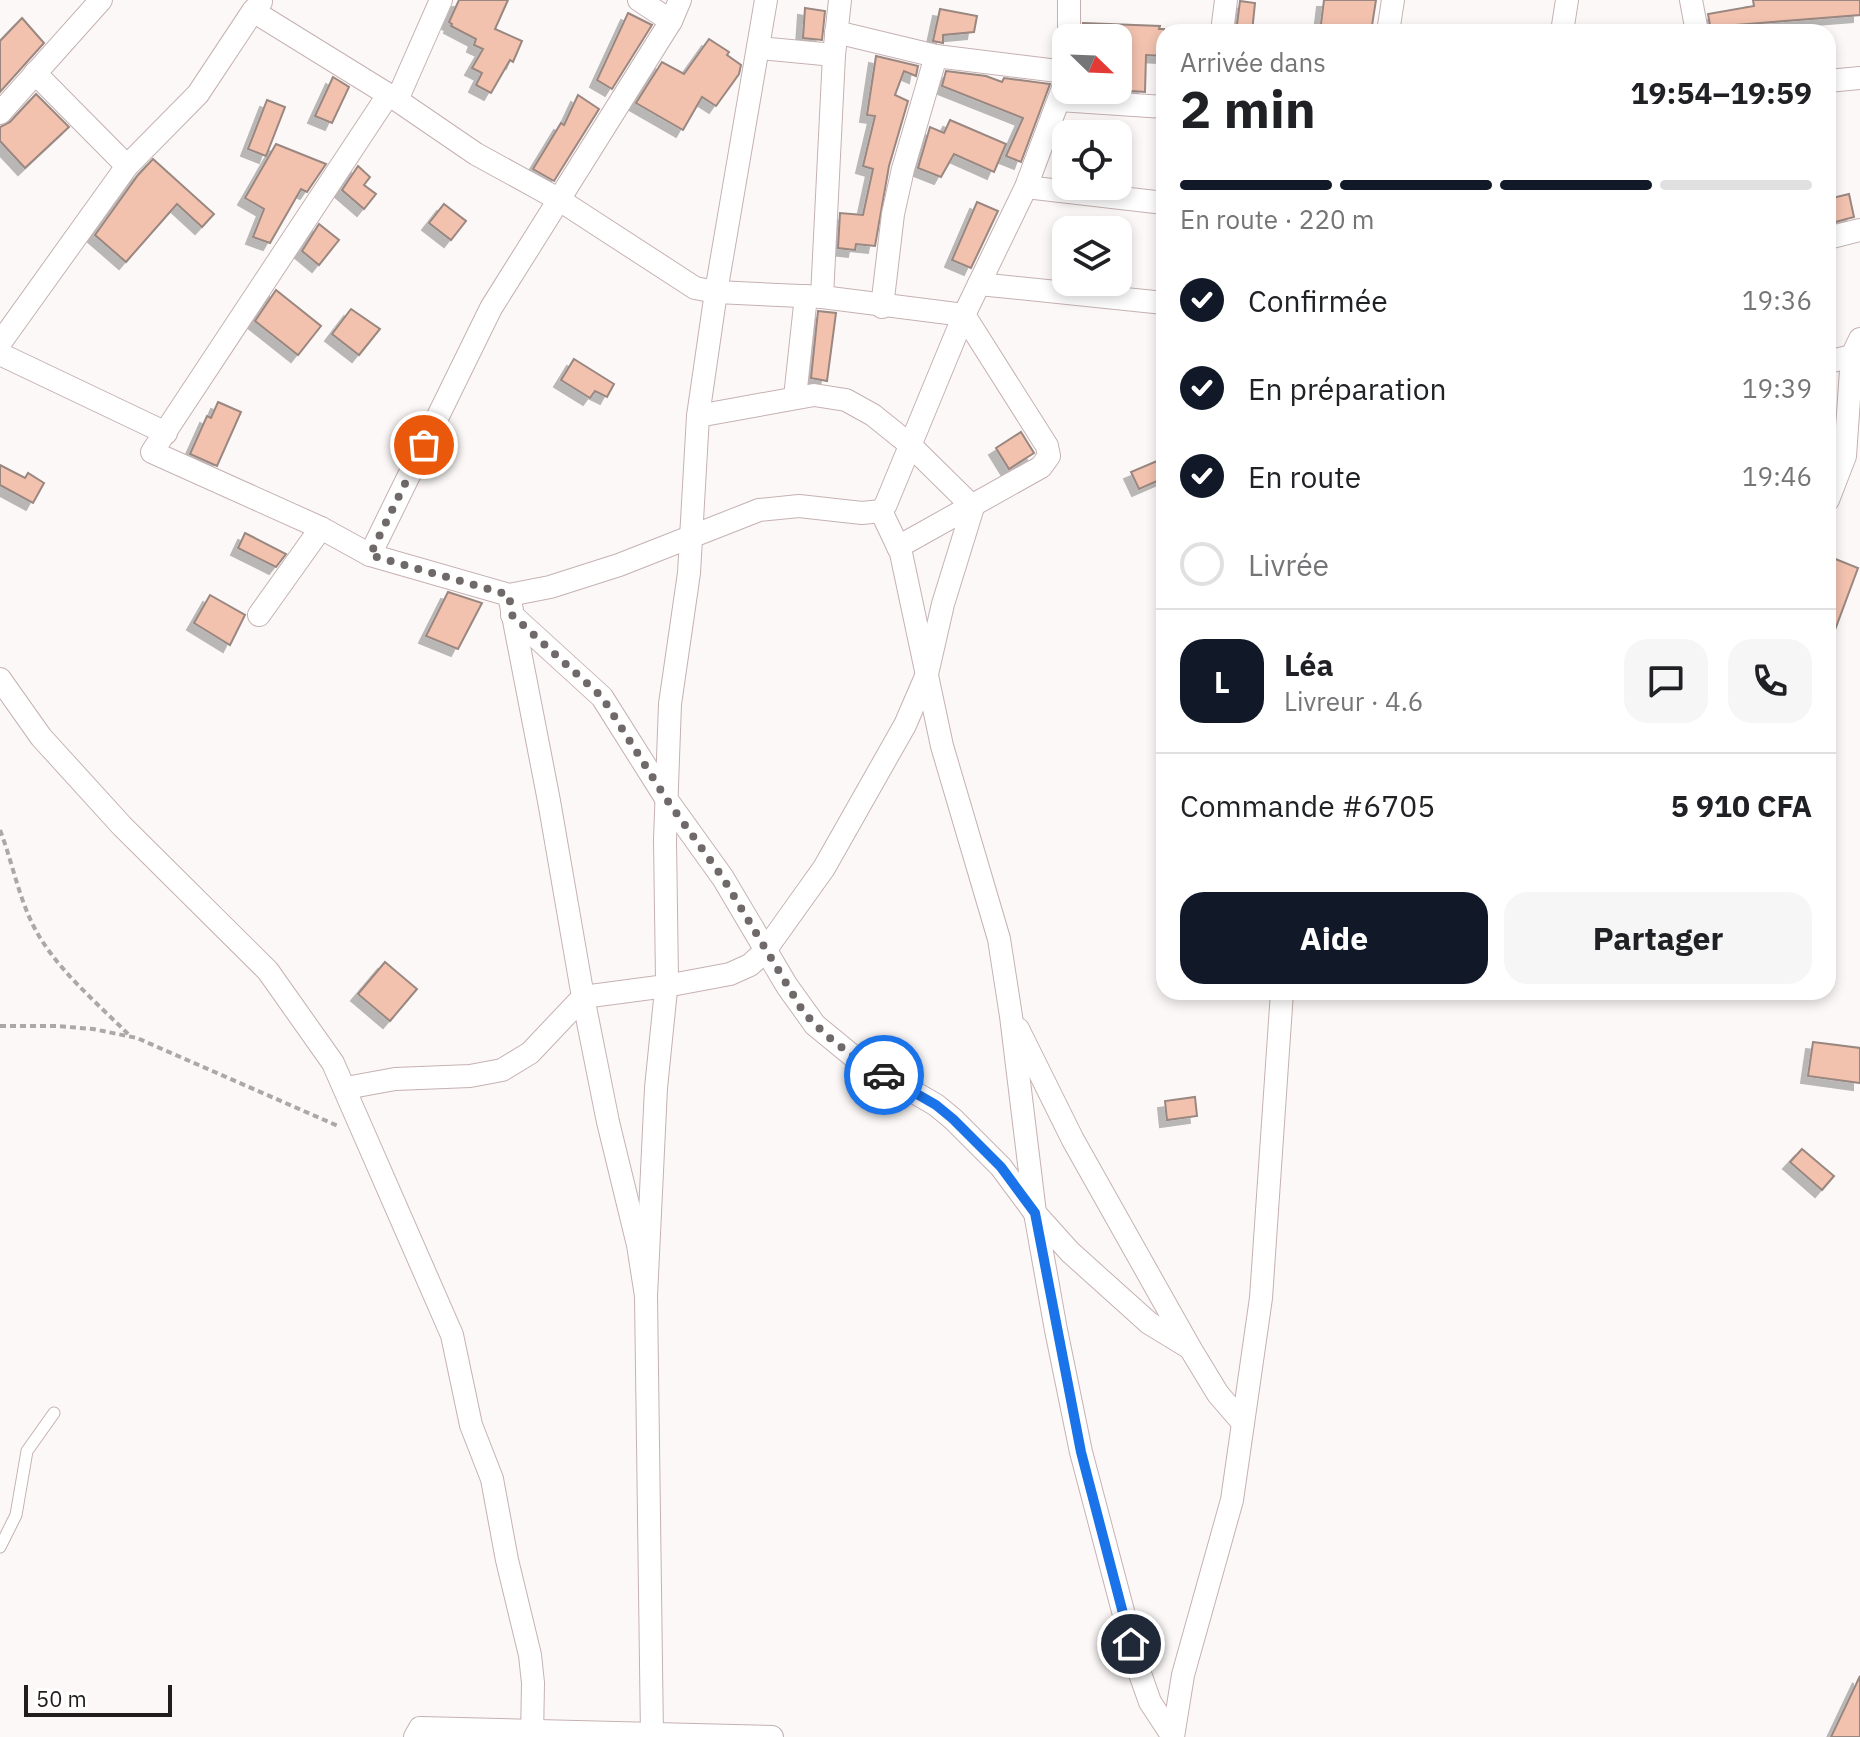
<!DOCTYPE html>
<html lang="fr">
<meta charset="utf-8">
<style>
:root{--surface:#fff;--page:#f6f6f6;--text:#202124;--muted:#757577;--line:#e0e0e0;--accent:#111827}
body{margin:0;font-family:"IBM Plex Sans",sans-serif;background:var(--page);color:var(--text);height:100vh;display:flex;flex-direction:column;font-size:30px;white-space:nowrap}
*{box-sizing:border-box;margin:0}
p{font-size:26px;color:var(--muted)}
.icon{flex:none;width:44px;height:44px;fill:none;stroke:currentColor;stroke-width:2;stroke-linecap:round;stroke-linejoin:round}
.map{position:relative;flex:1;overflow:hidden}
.drawer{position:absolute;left:1156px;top:24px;width:680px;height:976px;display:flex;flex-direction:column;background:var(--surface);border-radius:24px;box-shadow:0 4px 12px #0003}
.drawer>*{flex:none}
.needle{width:52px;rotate:113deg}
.buttons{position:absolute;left:1052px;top:24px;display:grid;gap:16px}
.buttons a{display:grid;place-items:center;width:80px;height:80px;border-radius:16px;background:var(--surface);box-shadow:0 4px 12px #0003;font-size:40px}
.scale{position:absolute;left:24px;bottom:20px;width:148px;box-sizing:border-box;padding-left:8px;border:4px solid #231c1c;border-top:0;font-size:22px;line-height:28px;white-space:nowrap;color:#231c1c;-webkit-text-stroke:6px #fff;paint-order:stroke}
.pin{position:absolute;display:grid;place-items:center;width:68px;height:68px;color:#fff;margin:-34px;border:4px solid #fff;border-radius:50%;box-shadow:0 2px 8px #0007}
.courier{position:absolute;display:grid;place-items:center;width:80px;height:80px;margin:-40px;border:6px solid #1a73e8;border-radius:50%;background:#fff;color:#222;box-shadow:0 2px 10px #0007}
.head em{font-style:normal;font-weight:700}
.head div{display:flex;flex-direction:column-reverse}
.head{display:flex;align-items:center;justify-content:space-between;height:136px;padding:0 24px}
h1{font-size:52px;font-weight:700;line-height:60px}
.bar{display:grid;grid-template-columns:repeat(4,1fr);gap:12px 8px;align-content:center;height:96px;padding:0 24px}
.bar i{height:10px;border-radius:6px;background:var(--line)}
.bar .current{background:var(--accent)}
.bar p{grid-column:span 4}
.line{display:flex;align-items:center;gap:20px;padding:0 24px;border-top:2px solid var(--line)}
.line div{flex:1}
.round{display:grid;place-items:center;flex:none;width:84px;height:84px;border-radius:24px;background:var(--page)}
ol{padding:0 24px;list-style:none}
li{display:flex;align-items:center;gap:24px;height:88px}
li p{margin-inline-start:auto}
li .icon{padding:8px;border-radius:50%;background:var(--accent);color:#fff;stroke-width:4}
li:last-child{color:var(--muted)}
li i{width:44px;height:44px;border:4px solid var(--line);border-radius:50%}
.action{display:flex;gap:16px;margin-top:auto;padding:16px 24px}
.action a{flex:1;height:92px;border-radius:24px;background:var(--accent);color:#fff;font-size:32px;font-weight:700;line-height:92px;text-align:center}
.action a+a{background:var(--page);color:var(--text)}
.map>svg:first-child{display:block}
.building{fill:#f2c2af;stroke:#998780;stroke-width:2;filter:url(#shadow)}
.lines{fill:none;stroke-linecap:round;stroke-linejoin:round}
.service-casing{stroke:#c6b1b2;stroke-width:13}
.minor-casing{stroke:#c6b1b2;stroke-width:24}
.path{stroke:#ada8a8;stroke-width:4;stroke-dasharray:6 4;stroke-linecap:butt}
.service{stroke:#fff;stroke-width:11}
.minor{stroke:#fff;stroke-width:22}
.done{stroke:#6f6969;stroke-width:8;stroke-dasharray:0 14.4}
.route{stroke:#1a73e8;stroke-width:10}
</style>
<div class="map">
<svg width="1860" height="1737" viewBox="0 0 1860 1737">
<defs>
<filter id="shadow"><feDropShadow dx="-7" dy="7" stdDeviation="0" flood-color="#0004"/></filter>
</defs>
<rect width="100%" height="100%" fill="#fcf8f8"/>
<g class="building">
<path d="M459,0h49l-13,29 27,12 -9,21 -3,-2 -19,33 -15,-8 6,-12 -10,-5 11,-19 -9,-4 2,-6 -25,-13 1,-2 -3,-2z"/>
<path d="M1324,0h52l-5,32h-51z"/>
<path d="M1753,0h107v15l-124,10v2l-25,4 -3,-17 46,-8z"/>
<path d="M1240,1l15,2 -3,29h-16z"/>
<path d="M805,8l20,3 -3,29 -19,-2z"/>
<path d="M940,9l37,7 -3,16 -31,3v8l-10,-2z"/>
<path d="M628,13l24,12 -40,64 -15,-9z"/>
<path d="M22,18l22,25 -44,49v-51z"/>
<path d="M1083,23l77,3 -1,3h5v27l-18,-1 -1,37 -27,-2v-52h-35z"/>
<path d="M709,39l20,13 -2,3 14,10 -2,9 -23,32 -14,-9 -19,33 -47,-27 26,-41 22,12z"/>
<path d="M876,56l42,10 -2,10 -12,-5 -9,24 13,6 -19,65 -14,80 -19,-2 -1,6 -17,-2 2,-35 23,2 10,-46 -10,-3 12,-50 -8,-1z"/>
<path d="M946,71l40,5 16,6 2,-4 46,6 -29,78 -15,-6 17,-38 -81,-32z"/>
<path d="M333,77l16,10 -17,36 -17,-7z"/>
<path d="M36,94l33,33 -44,41 -25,-27v-14l10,-5z"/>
<path d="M578,95l21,14 -45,72 -21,-12 28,-46 3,2z"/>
<path d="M267,100l18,7 -19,49 -18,-7z"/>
<path d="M950,120l56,24 -12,28 -40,-18 -13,23 -23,-9 12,-41 14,6z"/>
<path d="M276,144l50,20 -19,28 -6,-3 -31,54 -17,-6 11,-28 -19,-11z"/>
<path d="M153,159l61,55 -12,13 -25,-23 -51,58 -31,-27 43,-60z"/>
<path d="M358,166l12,11 -6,8 12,9 -12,15 -22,-19z"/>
<path d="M1849,194l5,23 -26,7v-25z"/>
<path d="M977,202l21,9 -27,57 -19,-8z"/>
<path d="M444,204l22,17 -15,19 -22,-17z"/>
<path d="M319,224l20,16 -20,25 -17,-14z"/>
<path d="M276,290l45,36 -23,29 -43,-34z"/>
<path d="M351,309l29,20 -21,26 -27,-21z"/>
<path d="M818,311l18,2 -9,68 -16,-3z"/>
<path d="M574,359l40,25 -7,13 -12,-6 -5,7 -29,-18z"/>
<path d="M218,402l23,10 -24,54 -27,-12 17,-38 4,2z"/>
<path d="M1021,432l13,21 -25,16 -13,-21z"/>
<path d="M1164,458v20l-25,11 -8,-17z"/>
<path d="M0,465l25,13 3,-5 16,10 -11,20 -33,-18z"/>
<path d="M245,533l41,21 -10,13 -38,-19z"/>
<path d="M1828,556l30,12 -29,78h-1z"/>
<path d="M448,592l34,11 -24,46 -32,-13z"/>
<path d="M210,595l35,20 -15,30 -36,-22z"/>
<path d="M385,962l32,27 -27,32 -32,-27z"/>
<path d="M1813,1042l47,6v35l-52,-7z"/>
<path d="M1195,1097l2,19 -30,4 -2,-19z"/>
<path d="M1802,1149l32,27 -12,14 -32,-28z"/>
<path d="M1860,1676v61h-29z"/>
</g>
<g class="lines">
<g class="service-casing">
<path id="service" d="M0,1547l16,-32 11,-64 27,-38"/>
</g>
<g class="minor-casing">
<g id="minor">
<path d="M639,0l32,21"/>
<path d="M1691,0l6,32"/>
<path d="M253,11l144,89 79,54 82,45 137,89 21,4 106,5 142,18 83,131 2,10 -8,11 -143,80"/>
<path d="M836,32l100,24 130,16"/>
<path d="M1222,32l4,-32"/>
<path d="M1388,32l5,-32"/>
<path d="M1562,32l5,-32"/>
<path d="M1069,38v-38"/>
<path d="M759,48l75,7"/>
<path d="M35,73l92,93"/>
<path d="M1828,81l32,-3"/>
<path d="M388,95l-236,357 169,76 49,27 139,40 41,-8 69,-22 140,-55 40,-4 63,7 19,-2 5,-7 78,-189 62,-128 40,-107"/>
<path d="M397,100l44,-100"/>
<path d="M1059,100l105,7"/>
<path d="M0,113l101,-113"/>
<path d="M1026,187l138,16"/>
<path d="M1828,238l32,-8"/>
<path d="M979,284l185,19"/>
<path d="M822,297l12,-242 6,-55"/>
<path d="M882,307l11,-93 10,-45 33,-113"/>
<path d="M0,343l127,-177 71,-72 55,-83 8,-9"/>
<path d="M0,354l166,79"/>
<path d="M1828,362l24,-6"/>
<path d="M795,397l11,-101"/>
<path d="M1828,500l17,-44 7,-100 8,-17"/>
<path d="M881,511l20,42 41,193 57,193 12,77 24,197 21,117 25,122 57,216 12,34 23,35"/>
<path d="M370,555l121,-247 180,-287 9,-21"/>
<path d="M509,595l40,206 34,196 25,125 30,123 8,51 6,441"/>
<path d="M259,615l62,-87"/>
<path d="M512,615l90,82 65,103 56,78 64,108 28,39 39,32 82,48 17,14 48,48 34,46 35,39 79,71 41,25"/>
<path d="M0,679l41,58 81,89 146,145 65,92 119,272 19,90 21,54 15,81 23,95 3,28 -1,54"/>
<path d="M1018,1029l55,111 117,208 28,46 25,29"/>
<path d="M346,1088l49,-9 75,-3 32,-6 28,-17 53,-56 83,-11 64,-12 20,-9 14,-13 60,-84 81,-143 22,-51 16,-70 30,-97 -64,-63 -36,-29 -27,-15 -32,-5 -116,21"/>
<path d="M646,1296l10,-208 11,-108 -2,-140 5,-136 19,-131 9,-157 18,-124 50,-292"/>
<path d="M415,1737l5,-9 352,9"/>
<path d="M1173,1737l10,-62 49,-175 29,-202 21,-306"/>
</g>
</g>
<g class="path">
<path d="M0,830c12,31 18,65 33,95 21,42 62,76 95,109"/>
<path d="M0,1026h56l37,3 44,9 201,88"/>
</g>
<use href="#service" class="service"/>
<use href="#minor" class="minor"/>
</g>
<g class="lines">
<path class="done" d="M424,445l-54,110 139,40 3,20 90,82 65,103 56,78 81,135 22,22 28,22 30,18"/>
<path class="route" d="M884,1075l52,30 17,14 48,48 34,46 46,239 50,192"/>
</g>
</svg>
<div class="buttons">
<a><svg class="needle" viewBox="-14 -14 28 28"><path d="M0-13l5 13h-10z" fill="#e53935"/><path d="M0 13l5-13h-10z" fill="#757577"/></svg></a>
<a><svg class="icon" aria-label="locate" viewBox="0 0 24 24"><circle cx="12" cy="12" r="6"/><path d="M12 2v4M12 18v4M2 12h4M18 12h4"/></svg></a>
<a><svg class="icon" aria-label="layers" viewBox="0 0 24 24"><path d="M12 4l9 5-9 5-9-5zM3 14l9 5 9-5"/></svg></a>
</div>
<div class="scale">50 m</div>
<div class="pin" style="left:424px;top:445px;background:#ea580c"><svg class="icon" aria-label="bag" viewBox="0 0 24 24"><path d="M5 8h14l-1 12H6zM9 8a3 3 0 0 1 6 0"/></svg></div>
<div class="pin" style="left:1131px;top:1644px;background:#1f2937"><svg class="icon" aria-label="home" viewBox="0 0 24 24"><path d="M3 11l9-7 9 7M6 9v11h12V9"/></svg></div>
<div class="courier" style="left:884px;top:1075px"><svg class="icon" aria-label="car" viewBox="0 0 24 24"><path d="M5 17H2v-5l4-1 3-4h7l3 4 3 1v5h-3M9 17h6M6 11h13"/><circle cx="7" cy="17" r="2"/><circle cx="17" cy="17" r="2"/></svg></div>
<section class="drawer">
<div class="head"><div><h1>2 min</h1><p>Arrivée dans</p></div><em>19:54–19:59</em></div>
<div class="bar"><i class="current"></i><i class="current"></i><i class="current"></i><i></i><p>En route · 220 m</p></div>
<ol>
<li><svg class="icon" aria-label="check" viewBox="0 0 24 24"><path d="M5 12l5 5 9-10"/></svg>Confirmée<p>19:36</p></li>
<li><svg class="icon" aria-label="check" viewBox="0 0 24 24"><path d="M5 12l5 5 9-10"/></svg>En préparation<p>19:39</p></li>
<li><svg class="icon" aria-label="check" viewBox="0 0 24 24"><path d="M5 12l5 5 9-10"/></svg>En route<p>19:46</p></li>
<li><i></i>Livrée</li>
</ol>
<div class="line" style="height:144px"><b class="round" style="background:var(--accent);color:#fff">L</b><div><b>Léa</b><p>Livreur · 4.6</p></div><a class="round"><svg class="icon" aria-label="chat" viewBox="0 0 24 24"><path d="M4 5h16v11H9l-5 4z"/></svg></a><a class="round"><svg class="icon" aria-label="phone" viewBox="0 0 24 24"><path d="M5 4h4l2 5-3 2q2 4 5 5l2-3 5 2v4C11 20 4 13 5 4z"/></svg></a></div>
<div class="line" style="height:104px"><div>Commande #6705</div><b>5 910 CFA</b></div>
<div class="action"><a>Aide</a><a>Partager</a></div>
</section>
</div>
